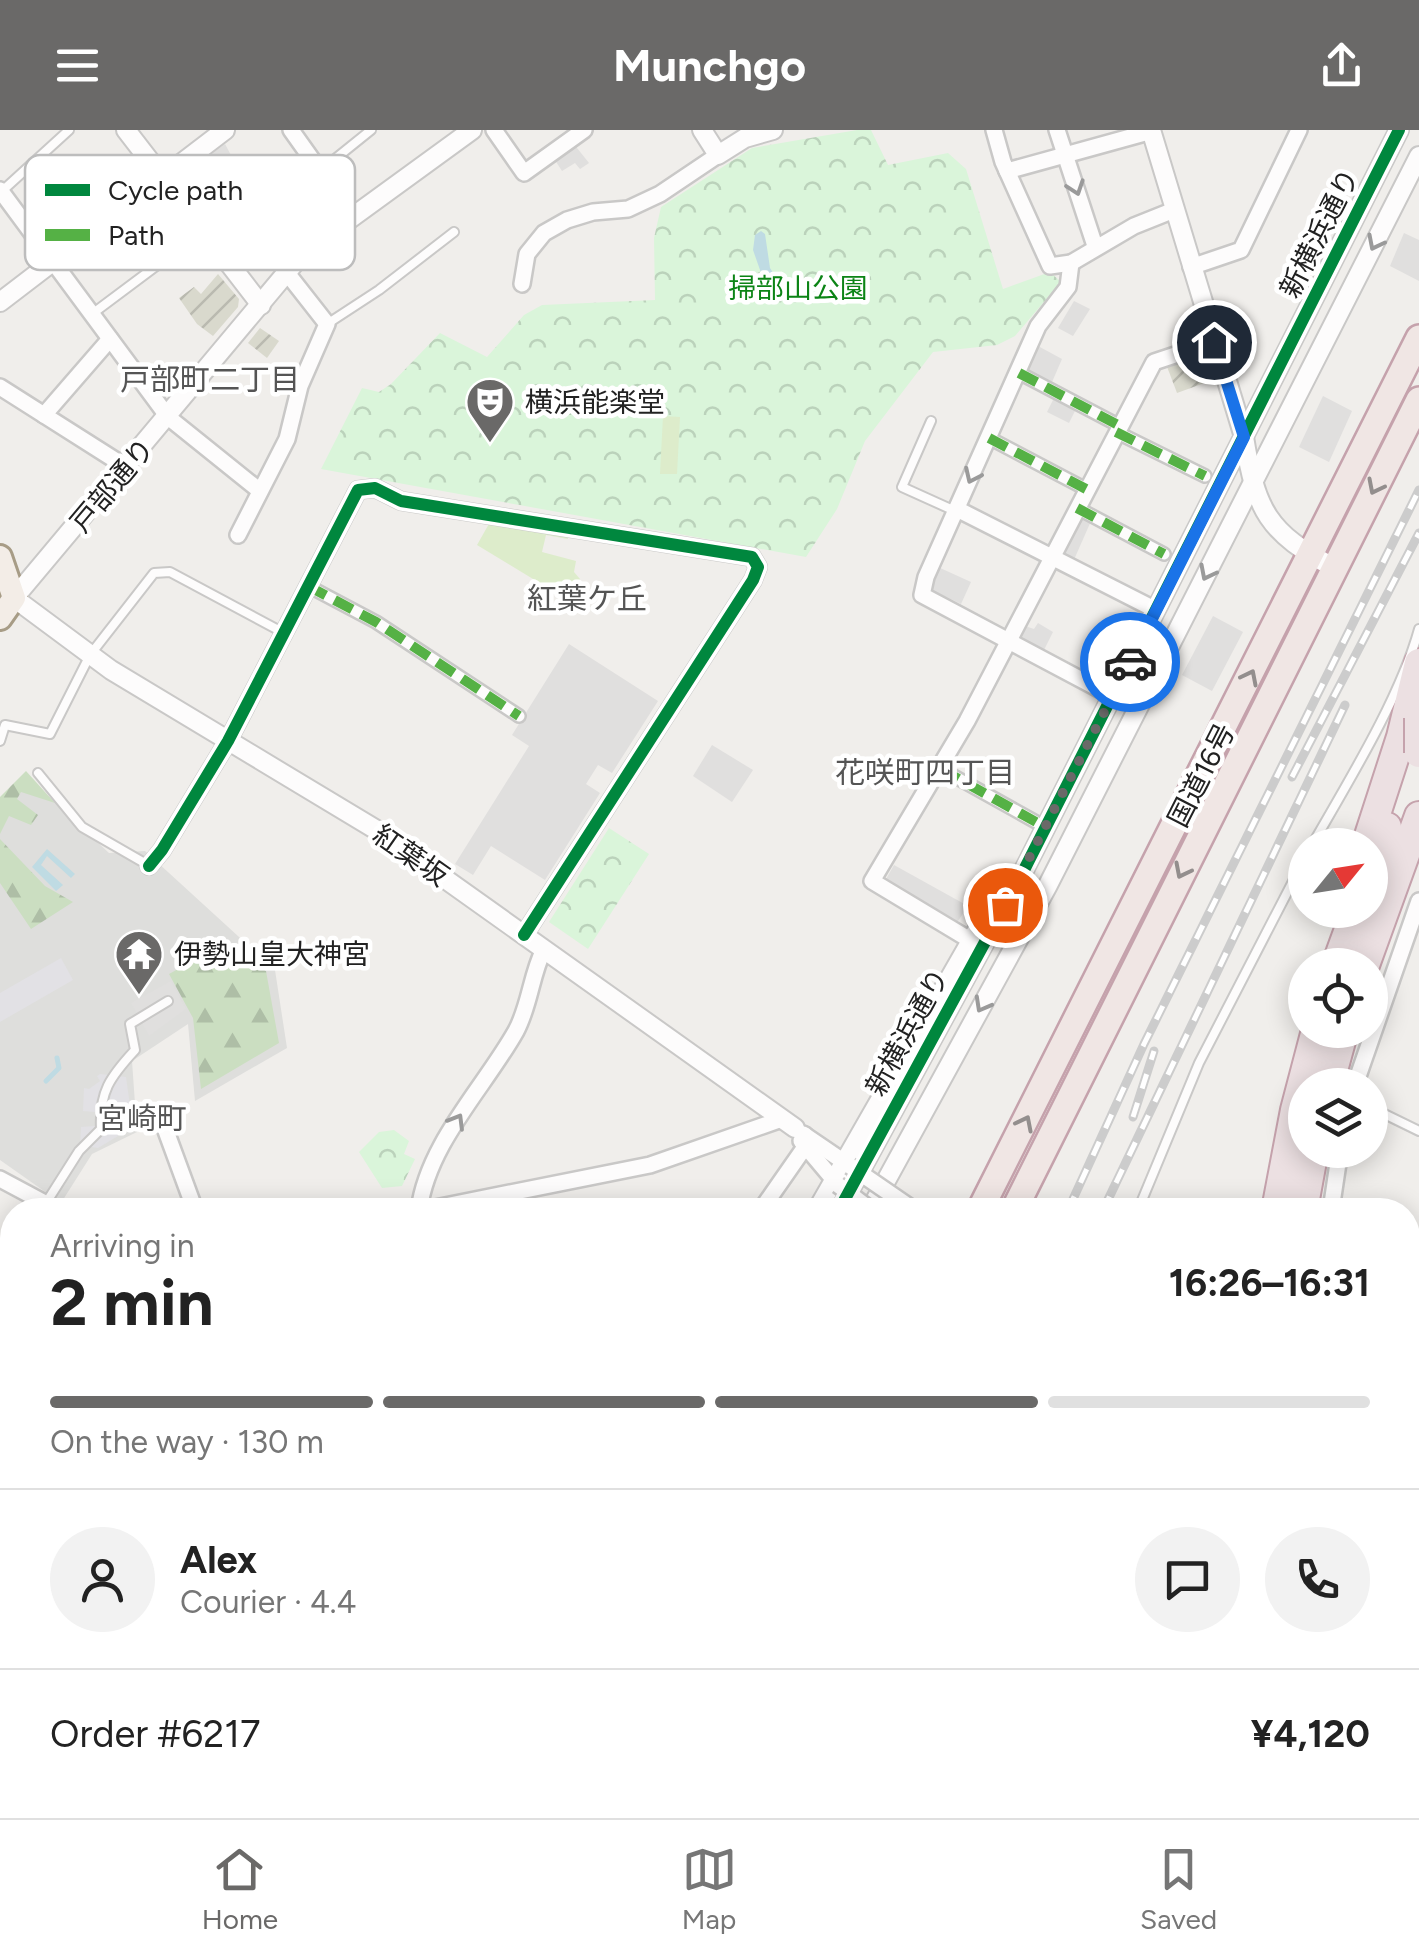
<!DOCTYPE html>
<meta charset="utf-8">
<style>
:root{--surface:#fff;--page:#f2f2f2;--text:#222;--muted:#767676;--line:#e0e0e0;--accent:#6a6968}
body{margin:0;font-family:Figtree,"Noto Sans JP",sans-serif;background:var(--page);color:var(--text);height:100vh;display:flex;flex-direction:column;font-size:38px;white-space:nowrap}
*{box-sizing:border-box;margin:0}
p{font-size:32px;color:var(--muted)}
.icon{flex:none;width:55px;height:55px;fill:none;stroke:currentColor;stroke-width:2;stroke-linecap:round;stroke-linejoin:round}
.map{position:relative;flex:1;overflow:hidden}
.side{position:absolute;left:0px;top:1068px;width:1420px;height:622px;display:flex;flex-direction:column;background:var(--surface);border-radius:40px 40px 0 0;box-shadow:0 5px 25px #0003}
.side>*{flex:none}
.needle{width:65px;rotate:60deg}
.fabs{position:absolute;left:1288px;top:698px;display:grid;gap:20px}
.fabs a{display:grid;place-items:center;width:100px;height:100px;border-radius:50%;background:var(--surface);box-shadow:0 5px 25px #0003;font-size:50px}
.pin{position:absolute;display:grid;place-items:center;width:85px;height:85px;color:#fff;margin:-42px;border:5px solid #fff;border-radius:50%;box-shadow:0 2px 10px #0007}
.courier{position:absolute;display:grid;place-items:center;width:100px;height:100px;margin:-50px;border:8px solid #1a73e8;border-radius:50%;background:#fff;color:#222;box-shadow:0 2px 12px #0007}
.head em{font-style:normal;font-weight:700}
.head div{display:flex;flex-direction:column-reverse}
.head{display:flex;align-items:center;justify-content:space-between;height:170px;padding:0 50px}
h1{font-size:65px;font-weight:700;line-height:75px}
.bar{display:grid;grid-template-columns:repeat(4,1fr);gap:15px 10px;align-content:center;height:120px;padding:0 50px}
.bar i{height:12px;border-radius:8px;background:var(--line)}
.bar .selected{background:var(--accent)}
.bar p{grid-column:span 4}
.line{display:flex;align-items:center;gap:25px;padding:0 50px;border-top:2px solid var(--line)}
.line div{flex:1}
.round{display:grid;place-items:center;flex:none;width:105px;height:105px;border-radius:52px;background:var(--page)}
header{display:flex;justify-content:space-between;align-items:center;height:130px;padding:0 50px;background:var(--accent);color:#fff;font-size:45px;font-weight:700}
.dock{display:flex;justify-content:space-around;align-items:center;height:140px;border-top:2px solid var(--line);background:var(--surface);font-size:28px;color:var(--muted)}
.dock a{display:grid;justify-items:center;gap:5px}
.dock .selected{color:var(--accent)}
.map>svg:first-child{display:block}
.religious{fill:#dededc}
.construction{fill:url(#construction-furrows)}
.forest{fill:url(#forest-firs)}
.park{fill:url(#park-crowns)}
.garden{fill:#ddeccb}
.parking{fill:#e0dfde}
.plaza{fill:#e2e1e5}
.water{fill:#bfdbe3}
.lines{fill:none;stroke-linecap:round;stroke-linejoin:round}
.stream{stroke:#bfdbe3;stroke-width:5}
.pedestrian-tunnel{stroke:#c7c5c3;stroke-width:11;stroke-dasharray:11 5.5;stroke-linecap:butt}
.motorway-tunnel{stroke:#c7c5c3;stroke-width:28;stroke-dasharray:28 14;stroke-linecap:butt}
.service-casing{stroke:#c9c8c7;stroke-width:12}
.pedestrian-casing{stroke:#c9c8c7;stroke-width:16}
.minor-casing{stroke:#c9c8c7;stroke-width:20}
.tertiary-casing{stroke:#c9c8c7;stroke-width:22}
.primary-casing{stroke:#a79c86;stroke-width:28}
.trunk-casing{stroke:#c5a2ac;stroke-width:30}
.motorway-casing{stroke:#c5a2ac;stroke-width:32}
.service{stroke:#fdfcfc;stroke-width:8}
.pedestrian{stroke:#fdfcfc;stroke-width:11}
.minor{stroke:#fdfcfc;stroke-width:15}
.tertiary{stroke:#fdfcfc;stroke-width:18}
.primary{stroke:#f3ede7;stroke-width:22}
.trunk{stroke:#f0e6e4;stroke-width:25}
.motorway{stroke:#ece0e2;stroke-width:28}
.rail-casing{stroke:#ccc;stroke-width:9}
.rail{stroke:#fff;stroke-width:5;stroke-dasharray:15;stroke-linecap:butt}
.minor-bridge-casing{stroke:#c9c8c7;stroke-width:20;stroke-linecap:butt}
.motorway-bridge-casing{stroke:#c5a2ac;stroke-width:32;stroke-linecap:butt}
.minor-bridge{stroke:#fdfcfc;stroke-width:15}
.motorway-bridge{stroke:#ece0e2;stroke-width:28}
.quiet{stroke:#55b145;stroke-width:10;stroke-dasharray:20 10;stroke-linecap:butt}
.cycleway-casing{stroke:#fff;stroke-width:19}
.cycleway{stroke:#00873e;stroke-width:12}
.oneway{stroke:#9a9a9a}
.oneway2{stroke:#938e8d}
.done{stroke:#6a6968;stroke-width:10;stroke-dasharray:0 18}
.route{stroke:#1a73e8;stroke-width:12}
.labels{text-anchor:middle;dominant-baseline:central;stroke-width:9;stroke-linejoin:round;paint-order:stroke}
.street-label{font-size:28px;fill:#222;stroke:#fff}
.park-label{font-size:28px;fill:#0c8416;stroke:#fff}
.poi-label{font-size:28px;fill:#222;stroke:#fff;text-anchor:start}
.neighbourhood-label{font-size:30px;fill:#555;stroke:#fff}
.key{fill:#fff;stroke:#bdbdbd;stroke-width:2.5}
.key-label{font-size:28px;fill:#222}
</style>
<header><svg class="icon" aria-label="menu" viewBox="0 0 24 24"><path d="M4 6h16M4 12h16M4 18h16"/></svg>Munchgo<svg class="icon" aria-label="share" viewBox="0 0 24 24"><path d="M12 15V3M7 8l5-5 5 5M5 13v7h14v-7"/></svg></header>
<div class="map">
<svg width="1419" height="1688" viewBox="0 0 1419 1688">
<defs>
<pattern id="construction-furrows" width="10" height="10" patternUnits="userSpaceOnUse" patternTransform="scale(2.5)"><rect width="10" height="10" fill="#d9d9cd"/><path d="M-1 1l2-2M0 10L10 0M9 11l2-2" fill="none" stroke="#babab0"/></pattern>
<pattern id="forest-firs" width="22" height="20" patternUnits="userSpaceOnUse" patternTransform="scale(2.5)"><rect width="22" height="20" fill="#cbdec1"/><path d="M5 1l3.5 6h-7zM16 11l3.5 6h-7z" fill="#aebea6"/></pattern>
<pattern id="park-crowns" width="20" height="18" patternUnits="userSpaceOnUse" patternTransform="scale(2.5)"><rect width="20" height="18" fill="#daf5da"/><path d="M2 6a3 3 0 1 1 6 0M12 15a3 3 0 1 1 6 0" fill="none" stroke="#bbd2bb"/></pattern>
</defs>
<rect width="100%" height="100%" fill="#f0eeeb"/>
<path class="religious" d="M27,646l82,77 36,-2 130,119 12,78 -92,53 -7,-77 -56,37 5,71 -45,22 -31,49 -61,-43v-349z"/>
<g class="construction">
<path d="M218,144l21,25 -1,8 -25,29 -16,-12 -18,-26 15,-11 7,7z"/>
<path d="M260,198l19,13 -12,17 -19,-15z"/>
<path d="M1201,221l9,30 -33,12 -11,-29z"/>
</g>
<g class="forest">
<path d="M26,641l29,32 -34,-11 -4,7 21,16 -7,10 -22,-9 -9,18v-37z"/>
<path d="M0,709l45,47 28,16 -42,27 -31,-46z"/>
<path d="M223,814l43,27 13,72 -78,46 -8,-71 -24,-44z"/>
</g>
<g class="park">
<path d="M857,0h14l17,35 60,-12 18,16 37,120 47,-17 11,10 -46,54 -18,9 -64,7 -68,89 -28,68 -31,48 -485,-88 41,-81 17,4 12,-8 49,-51 47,24 37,-42 18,-10 113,-5 -1,-62 7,-31 91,-59z"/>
<path d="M609,698l40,26 -61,95 -39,-27z"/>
<path d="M394,1000l15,11 -5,13 11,5 -13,27 -20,2 -23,-36 20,-20z"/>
<path d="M1419,1572v116h-43l4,-10h28v-79z"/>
</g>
<g class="garden">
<path d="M663,286l17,1 -3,57h-17z"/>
<path d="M490,392l78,14v3l-22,-4 -4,17 34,9 -2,11 6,7 -6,12 -13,5 -84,-51z"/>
</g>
<g class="parking">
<path d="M573,13l16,20 -9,6 -5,-6 -13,8 -9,-14z"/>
<path d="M225,14l24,45 -10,9 -31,-42z"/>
<path d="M1404,103l15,7v41l-29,-15z"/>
<path d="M1074,171l16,8 -17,27 -15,-8z"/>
<path d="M1038,216l24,13 -10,23 -25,-12z"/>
<path d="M1055,266l22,11 -8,16 -22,-11z"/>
<path d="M1323,266l29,15 -23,51 -30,-15z"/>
<path d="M1078,385l13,6 -18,41 -13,-8z"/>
<path d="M938,437l33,15 -10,22 -31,-15z"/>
<path d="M1213,486l30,16 -31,59 -30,-16z"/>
<path d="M1038,493l15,9 -9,18 -29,-13 7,-12 12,4z"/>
<path d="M569,514l89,57 -46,72 -14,-8 -12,19 14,9 -55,87 -54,-34 -18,29 -18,-11 74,-118 -17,-11z"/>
<path d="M712,615l41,25 -21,32 -39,-26z"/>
<path d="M894,735l74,41 -12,18 -71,-43z"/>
<path d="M171,851l15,28 -37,27 -18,-33z"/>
</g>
<g class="plaza">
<path d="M61,828l12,22 -73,42v-29z"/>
<path d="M100,944l26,3 7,50 -35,21 -18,-3 1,-18 14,-1v-14l-12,-1 1,-23 5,1 11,-8 -3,-5z"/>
<path d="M888,1678l186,1 19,-1 -24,10h-186z"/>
</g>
<g class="water">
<path d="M761,101l4,3 5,34 7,11 -11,8 -13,-37 2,-15z"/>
<path d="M47,719l28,25 -4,4 -24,-22 -6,9 22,20 -7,6 -24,-24z"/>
</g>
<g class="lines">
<path class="stream" d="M46,951l13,-13 -2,-10"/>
<path class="pedestrian-tunnel" d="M1408,1522l11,-5"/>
<g class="motorway-tunnel">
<path d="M1201,1688l2,-10"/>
<path d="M1230,1688l1,-10"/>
</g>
<g class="service-casing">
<g id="service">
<path d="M320,41l51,-41"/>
<path d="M2,61l67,-61"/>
<path d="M92,184l111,-83"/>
<path d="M327,194l52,-34 75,-58"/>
<path d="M931,291l-29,66 53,24"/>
<path d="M0,611l5,-16 45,9 40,-79 64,-82 16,-1 114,61"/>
<path d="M38,643l44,54 66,38"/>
<path d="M1312,715c36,-63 88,-147 107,-216"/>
<path d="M1370,977l49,24"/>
<path d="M46,1073l33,-52 22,-22c-2,-37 9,-52 34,-79l-5,-26 38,-23"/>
<path d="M1138,1080l61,-147 106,-205"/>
<path d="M1182,1678l2,10"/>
<path d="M1219,1678l2,10"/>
<path d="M1248,1678l2,10"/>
<path d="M1113,1688l24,-10"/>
</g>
</g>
<g class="pedestrian-casing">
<g id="pedestrian">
<path d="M1019,243l101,53"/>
<path d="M1116,302l89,44"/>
<path d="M989,308l97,51"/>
<path d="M1077,378l87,46"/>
<path d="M308,456l68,36 143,94"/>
<path d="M941,639l95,53"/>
<path d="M1408,1303l11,-18"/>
<path d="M751,1688l5,-10"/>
<path d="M954,1688l5,-10"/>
<path d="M1000,1688l4,-10"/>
</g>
</g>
<g class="minor-casing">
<g id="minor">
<path d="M291,0l62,87"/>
<path d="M494,0l30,43 60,-43"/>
<path d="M994,0l9,32 47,104 21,-3 63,-37 40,-16"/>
<path d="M1057,0l38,116"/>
<path d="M1007,41l145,-40"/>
<path d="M0,60l168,227 92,74"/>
<path d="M1071,133l-3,24 -30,39 -112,251 -4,18 190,101"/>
<path d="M1191,137l50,-17 58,-120"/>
<path d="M522,154l5,-30 17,-21 23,-13 26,-8 35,-3 32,-15 58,-39"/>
<path d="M0,257l126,80"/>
<path d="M44,285l66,-76"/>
<path d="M957,379l199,101"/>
<path d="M238,405l49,-96 13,-53 27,-62 -40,-51"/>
<path d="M149,736l13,-16 66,-109 130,-251 17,-2 26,13 351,56 6,10 -5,13 -229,355"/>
<path d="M970,810l-98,-59 95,-160 187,-359 60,-20"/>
<path d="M1355,955l64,-184"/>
<path d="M166,1001l29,79"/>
<path d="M803,1004l47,32"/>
<path d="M801,1011l37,44"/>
<path d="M0,1049l58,31"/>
<path d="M419,1080c9,-67 65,-122 97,-179 14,-26 15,-56 28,-82"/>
<path d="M425,1080l225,-45 132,-46"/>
<path d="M761,1080l46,-66 -2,-9"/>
<path d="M1331,1080l9,-60"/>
<path d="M0,1187l12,-8"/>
<path d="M0,1196l12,21"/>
<path d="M0,1278l12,-7"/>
<path d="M0,1432l12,12"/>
<path d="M0,1578l12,2"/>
<path d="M506,1678l18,8"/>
<path d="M3,1688l9,-31"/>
<path d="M174,1688l3,-10"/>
<path d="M310,1688l1,-10"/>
<path d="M423,1688l5,-10"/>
</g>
</g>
<g class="tertiary-casing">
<g id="tertiary">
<path d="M126,0l135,175"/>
<path d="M472,0l-169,123 -289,345 97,72 264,159 420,299"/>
<path d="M702,0l16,25 27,-17 28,-8"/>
<path d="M1151,0l93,307c12,73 23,96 91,131"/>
<path d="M0,172l225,-172"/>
<path d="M817,1080l186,-325"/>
<path d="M839,1080l183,-336 377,-744"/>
<path d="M870,1080l177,-323 372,-731"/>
<path d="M1408,1327l11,6"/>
<path d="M1408,1354l11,6"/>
<path d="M1408,1436l11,-24"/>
<path d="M1408,1513l11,-23"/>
<path d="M523,1688l5,-10"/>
<path d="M555,1688l5,-10"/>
<path d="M1299,1688l3,-10"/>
<path d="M1334,1688l3,-10"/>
</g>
</g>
<g class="primary-casing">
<path id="primary" d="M0,427l14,41 -14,20"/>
</g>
<g class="trunk-casing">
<g id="trunk">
<path d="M980,1080l439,-872"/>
<path d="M1014,1080l405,-810"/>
<path d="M671,1688l5,-10"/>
<path d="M706,1688l5,-10"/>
</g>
</g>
<g class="motorway-casing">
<g id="motorway">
<path d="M1366,715l35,-108 18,-74"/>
<path d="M1370,743l17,-46"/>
<path d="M1336,835l20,-55"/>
<path d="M1365,835l54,-149"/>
<path d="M1329,955l15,-55"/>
<path d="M1276,1080l19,-100 21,-80"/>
<path d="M1303,1080l11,-60"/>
</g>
</g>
<use href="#service" class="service"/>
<use href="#pedestrian" class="pedestrian"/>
<use href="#minor" class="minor"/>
<use href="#tertiary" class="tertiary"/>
<use href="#primary" class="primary"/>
<use href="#trunk" class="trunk"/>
<use href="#motorway" class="motorway"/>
<g class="rail-casing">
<g id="rail">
<path d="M1292,647l127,-244"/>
<path d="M1133,987l21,-66"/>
<path d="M1068,1080l76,-166 275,-554"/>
<path d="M1103,1080l242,-505"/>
<path d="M794,1688l4,-10"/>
<path d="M859,1688l4,-10"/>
</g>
</g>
<use href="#rail" class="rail"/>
<g class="minor-bridge-casing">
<g id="minor-bridge">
<path d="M850,1036l64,44"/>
<path d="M838,1055l33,25"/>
</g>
</g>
<g class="motorway-bridge-casing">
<path id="motorway-bridge" d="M1419,588v35"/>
</g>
<use href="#minor-bridge" class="minor-bridge"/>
<use href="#motorway-bridge" class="motorway-bridge"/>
<g class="quiet">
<path d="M1019,243l101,53"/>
<path d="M1116,302l89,44"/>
<path d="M989,308l97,51"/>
<path d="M1077,378l87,46"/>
<path d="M308,456l68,36 143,94"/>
<path d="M941,639l95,53"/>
<path d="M1408,1303l11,-18"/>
<path d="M1408,1522l11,-5"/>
<path d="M751,1688l5,-10"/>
<path d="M954,1688l5,-10"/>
<path d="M1000,1688l4,-10"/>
</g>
<g class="cycleway-casing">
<g id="cycleway">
<path d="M149,736l13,-16 66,-109 130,-251 17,-2 26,13 351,56 6,10 -5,13 -229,355"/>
<path d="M839,1080l183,-336 377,-744"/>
</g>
</g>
<use href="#cycleway" class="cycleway"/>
</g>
<defs><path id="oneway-chevron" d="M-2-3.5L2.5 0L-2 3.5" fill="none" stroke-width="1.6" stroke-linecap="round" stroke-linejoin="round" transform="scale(2.5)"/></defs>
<g class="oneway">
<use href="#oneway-chevron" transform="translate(1076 58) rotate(71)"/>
<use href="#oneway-chevron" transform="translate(1375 113) rotate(117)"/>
<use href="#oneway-chevron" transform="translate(972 346) rotate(115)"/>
<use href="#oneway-chevron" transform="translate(1207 443) rotate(117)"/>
<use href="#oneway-chevron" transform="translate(982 875) rotate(119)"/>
<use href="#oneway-chevron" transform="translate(457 991) rotate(-59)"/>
</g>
<g class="oneway2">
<use href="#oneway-chevron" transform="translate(1375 357) rotate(117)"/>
<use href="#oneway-chevron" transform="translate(1250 547) rotate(-63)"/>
<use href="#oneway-chevron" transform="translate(1182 741) rotate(117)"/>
<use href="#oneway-chevron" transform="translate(1025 993) rotate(-63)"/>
</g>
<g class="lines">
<path class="done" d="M1005,775l125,-243"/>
<path class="route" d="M1130,532l114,-225 -30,-95"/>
</g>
<defs>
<g id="theatre-pin" transform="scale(2.5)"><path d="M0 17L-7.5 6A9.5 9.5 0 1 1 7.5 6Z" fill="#6a6968" stroke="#fff"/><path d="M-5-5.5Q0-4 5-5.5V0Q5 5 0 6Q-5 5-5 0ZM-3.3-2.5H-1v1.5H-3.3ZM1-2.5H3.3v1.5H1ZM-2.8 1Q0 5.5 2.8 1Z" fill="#fff"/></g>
<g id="temple-pin" transform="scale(2.5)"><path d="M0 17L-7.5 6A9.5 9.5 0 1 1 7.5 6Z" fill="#6a6968" stroke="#fff"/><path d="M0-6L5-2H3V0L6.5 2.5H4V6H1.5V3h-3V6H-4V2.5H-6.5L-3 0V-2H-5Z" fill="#fff"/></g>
</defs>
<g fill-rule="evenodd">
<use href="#theatre-pin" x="490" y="272"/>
<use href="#temple-pin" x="139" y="824"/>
</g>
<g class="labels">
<g class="street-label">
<text transform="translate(1319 103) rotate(-63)">新横浜通り</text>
<text transform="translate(112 355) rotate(-50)">戸部通り</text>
<text transform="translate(1201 645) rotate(-63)">国道16号</text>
<text transform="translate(411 725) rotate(35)">紅葉坂</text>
<text transform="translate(907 902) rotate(-61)">新横浜通り</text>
</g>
<g class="park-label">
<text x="798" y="158">掃部山公園</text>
</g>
<g class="poi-label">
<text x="525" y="272">横浜能楽堂</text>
<text x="174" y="824">伊勢山皇大神宮</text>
</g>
<g class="neighbourhood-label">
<text x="210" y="249">戸部町二丁目</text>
<text x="587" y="468">紅葉ケ丘</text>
<text x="925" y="642">花咲町四丁目</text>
<text x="142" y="988">宮崎町</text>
</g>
</g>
<rect x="25" y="25" width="330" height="115" rx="15" class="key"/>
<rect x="45" y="54" width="45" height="12" fill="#00873e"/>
<rect x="45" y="99" width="45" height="12" fill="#55b145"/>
<g class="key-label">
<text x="108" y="70">Cycle path</text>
<text x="108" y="115">Path</text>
</g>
</svg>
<div class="fabs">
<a><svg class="needle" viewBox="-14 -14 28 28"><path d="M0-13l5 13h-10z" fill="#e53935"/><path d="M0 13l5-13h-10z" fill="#767676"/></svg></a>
<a><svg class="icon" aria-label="locate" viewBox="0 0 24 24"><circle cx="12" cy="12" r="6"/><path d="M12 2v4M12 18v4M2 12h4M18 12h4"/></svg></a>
<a><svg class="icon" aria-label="layers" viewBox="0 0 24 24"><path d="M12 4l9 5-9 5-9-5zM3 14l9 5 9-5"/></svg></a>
</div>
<div class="pin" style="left:1005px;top:775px;background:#ea580c"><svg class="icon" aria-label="bag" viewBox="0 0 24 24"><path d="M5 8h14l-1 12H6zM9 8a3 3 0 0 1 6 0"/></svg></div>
<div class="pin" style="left:1214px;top:212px;background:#1f2937"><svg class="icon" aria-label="home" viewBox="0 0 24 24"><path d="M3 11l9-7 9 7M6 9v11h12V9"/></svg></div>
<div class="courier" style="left:1130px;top:532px"><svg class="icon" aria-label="car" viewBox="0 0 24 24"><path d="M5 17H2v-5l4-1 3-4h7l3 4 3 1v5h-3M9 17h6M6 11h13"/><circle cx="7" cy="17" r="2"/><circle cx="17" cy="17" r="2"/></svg></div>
<section class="side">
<div class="head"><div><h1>2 min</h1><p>Arriving in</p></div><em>16:26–16:31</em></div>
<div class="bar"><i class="selected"></i><i class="selected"></i><i class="selected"></i><i></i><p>On the way · 130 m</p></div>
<div class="line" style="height:180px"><a class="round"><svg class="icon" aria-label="person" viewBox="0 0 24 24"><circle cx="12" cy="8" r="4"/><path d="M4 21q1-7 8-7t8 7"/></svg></a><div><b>Alex</b><p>Courier · 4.4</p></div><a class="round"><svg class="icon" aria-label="chat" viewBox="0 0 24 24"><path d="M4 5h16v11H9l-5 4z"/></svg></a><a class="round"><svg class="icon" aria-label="phone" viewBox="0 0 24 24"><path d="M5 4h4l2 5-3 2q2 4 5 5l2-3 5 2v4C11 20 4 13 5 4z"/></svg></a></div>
<div class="line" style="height:130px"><div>Order #6217</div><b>¥4,120</b></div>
</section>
</div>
<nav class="dock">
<a class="selected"><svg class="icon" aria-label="home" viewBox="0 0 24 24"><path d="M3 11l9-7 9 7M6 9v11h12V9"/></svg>Home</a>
<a><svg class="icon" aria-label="map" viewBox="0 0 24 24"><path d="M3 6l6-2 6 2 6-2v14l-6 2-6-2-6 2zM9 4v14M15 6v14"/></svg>Map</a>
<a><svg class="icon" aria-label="saved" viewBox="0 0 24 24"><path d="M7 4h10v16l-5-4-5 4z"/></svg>Saved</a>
</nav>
